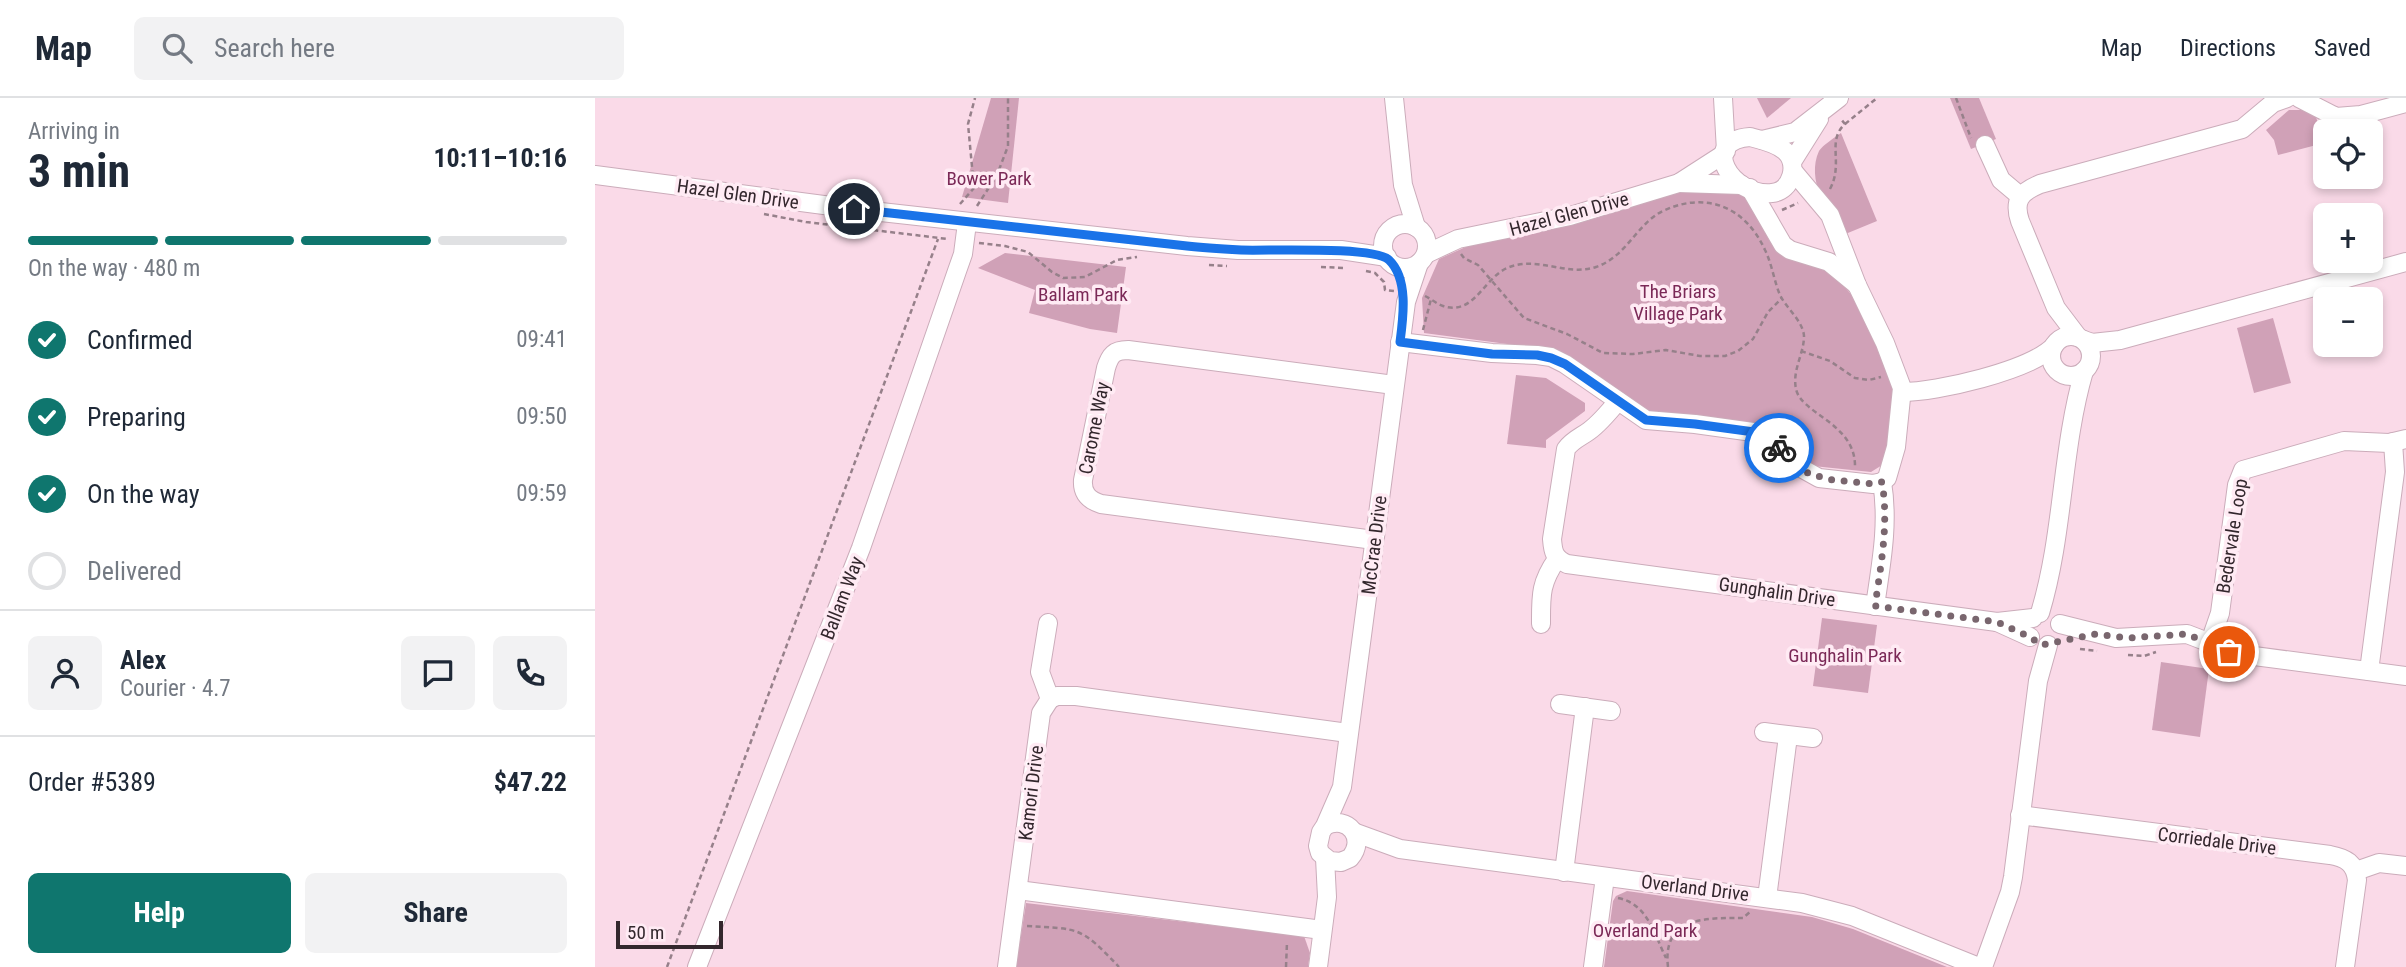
<!DOCTYPE html>
<meta charset="utf-8">
<style>
:root{--surface:#fff;--page:#f2f2f3;--text:#1f2937;--muted:#747a83;--line:#e0e1e3;--accent:#0f766e}
body{margin:0;font-family:"Roboto Condensed",sans-serif;background:var(--page);color:var(--text);height:100vh;display:flex;flex-direction:column;font-size:26px;white-space:nowrap}
*{box-sizing:border-box;margin:0}
p{font-size:23px;color:var(--muted)}
.icon{flex:none;width:38px;height:38px;fill:none;stroke:currentColor;stroke-width:2;stroke-linecap:round;stroke-linejoin:round}
.map{position:relative;flex:1;overflow:hidden}
.drawer{display:flex;flex-direction:column;background:var(--surface);width:595px}
.drawer>*{flex:none}
.tools{position:absolute;left:1718px;top:21px;display:grid;gap:14px}
.tools a{display:grid;place-items:center;width:70px;height:70px;border-radius:10px;background:var(--surface);box-shadow:0 4px 10px #0003;font-size:35px}
.scale{position:absolute;left:21px;bottom:18px;width:107px;box-sizing:border-box;padding-left:7px;border:4px solid #33272d;border-top:0;font-size:19px;line-height:24px;white-space:nowrap;color:#33272d;-webkit-text-stroke:5px #ffebf4;paint-order:stroke}
.pin{position:absolute;display:grid;place-items:center;width:60px;height:60px;color:#fff;margin:-30px;border:4px solid #fff;border-radius:50%;box-shadow:0 2px 7px #0007}
.courier{position:absolute;display:grid;place-items:center;width:70px;height:70px;margin:-35px;border:5px solid #1a73e8;border-radius:50%;background:#fff;color:#222;box-shadow:0 2px 9px #0007}
.head em{font-style:normal;font-weight:700}
.head div{display:flex;flex-direction:column-reverse}
.head{display:flex;align-items:center;justify-content:space-between;height:119px;padding:0 28px}
h1{font-size:46px;font-weight:700;line-height:52px}
.bar{display:grid;grid-template-columns:repeat(4,1fr);gap:10px 7px;align-content:center;height:84px;padding:0 28px}
.bar i{height:9px;border-radius:5px;background:var(--line)}
.bar .on{background:var(--accent)}
.bar p{grid-column:span 4}
.line{display:flex;align-items:center;gap:18px;padding:0 28px;border-top:2px solid var(--line)}
.line div{flex:1}
.round{display:grid;place-items:center;flex:none;width:74px;height:74px;border-radius:10px;background:var(--page)}
ol{padding:0 28px;list-style:none}
li{display:flex;align-items:center;gap:21px;height:77px}
li p{margin-inline-start:auto}
li .icon{padding:7px;border-radius:50%;background:var(--accent);color:#fff;stroke-width:4}
li:last-child{color:var(--muted)}
li i{width:38px;height:38px;border:4px solid var(--line);border-radius:50%}
.button{display:flex;gap:14px;margin-top:auto;padding:14px 28px}
.button a{flex:1;height:80px;border-radius:10px;background:var(--accent);color:#fff;font-size:28px;font-weight:700;line-height:80px;text-align:center}
.button a+a{background:var(--page);color:var(--text)}
header{display:flex;align-items:center;gap:42px;box-sizing:border-box;height:98px;padding:0 35px;background:var(--surface);border-bottom:2px solid var(--line)}
header strong{font-size:33px}
nav{display:flex;gap:38px;margin-inline-start:auto;font-size:24px}
.search{width:490px;height:63px;background:var(--page);display:flex;align-items:center;gap:18px;box-sizing:border-box;padding:0 24px;border-radius:10px;color:var(--muted);font-size:26px}
main{display:flex;flex:1;min-height:0}
.map>svg:first-child{display:block}
.green{fill:#d0a1b7}
.lines{fill:none;stroke-linecap:round;stroke-linejoin:round}
.minor-casing{stroke:#cbacba;stroke-width:20}
.path{stroke:#96808a;stroke-width:2.5;stroke-dasharray:5 3.5;stroke-linecap:butt}
.minor{stroke:#fff;stroke-width:18}
.done{stroke:#79666e;stroke-width:7;stroke-dasharray:0 12.6}
.route{stroke:#1a73e8;stroke-width:9}
.labels{text-anchor:middle;dominant-baseline:central;stroke-width:7;stroke-linejoin:round;paint-order:stroke}
.park-label{font-size:19px;fill:#7b2957;stroke:#ffebf4}
.street-label{font-size:19px;fill:#33272d;stroke:#ffebf4}
</style>
<header>
<strong>Map</strong>
<div class="search"><svg class="icon" aria-label="search" viewBox="0 0 24 24"><circle cx="10" cy="10" r="6"/><path d="M15 15l6 6"/></svg>Search here</div>
<nav><a>Map</a><a>Directions</a><a>Saved</a></nav>
</header>
<main>
<section class="drawer">
<div class="head"><div><h1>3 min</h1><p>Arriving in</p></div><em>10:11–10:16</em></div>
<div class="bar"><i class="on"></i><i class="on"></i><i class="on"></i><i></i><p>On the way · 480 m</p></div>
<ol>
<li><svg class="icon" aria-label="check" viewBox="0 0 24 24"><path d="M5 12l5 5 9-10"/></svg>Confirmed<p>09:41</p></li>
<li><svg class="icon" aria-label="check" viewBox="0 0 24 24"><path d="M5 12l5 5 9-10"/></svg>Preparing<p>09:50</p></li>
<li><svg class="icon" aria-label="check" viewBox="0 0 24 24"><path d="M5 12l5 5 9-10"/></svg>On the way<p>09:59</p></li>
<li><i></i>Delivered</li>
</ol>
<div class="line" style="height:126px"><a class="round"><svg class="icon" aria-label="person" viewBox="0 0 24 24"><circle cx="12" cy="8" r="4"/><path d="M4 21q1-7 8-7t8 7"/></svg></a><div><b>Alex</b><p>Courier · 4.7</p></div><a class="round"><svg class="icon" aria-label="chat" viewBox="0 0 24 24"><path d="M4 5h16v11H9l-5 4z"/></svg></a><a class="round"><svg class="icon" aria-label="phone" viewBox="0 0 24 24"><path d="M5 4h4l2 5-3 2q2 4 5 5l2-3 5 2v4C11 20 4 13 5 4z"/></svg></a></div>
<div class="line" style="height:91px"><div>Order #5389</div><b>$47.22</b></div>
<div class="button"><a>Help</a><a>Share</a></div>
</section>
<div class="map">
<svg width="1811" height="869" viewBox="0 0 1811 869">
<rect width="100%" height="100%" fill="#fadae8"/>
<g class="green">
<path d="M396,0h28l-11,105 -46,-6z"/>
<path d="M1162,0h34l-24,20z"/>
<path d="M1355,0h29l17,41 -25,10z"/>
<path d="M1694,12h15l12,7 8,26 -46,12 -4,-15 -8,-10z"/>
<path d="M1246,35l36,88 -34,14c-16,-21 -37,-56 -24,-84 4,-6 15,-13 22,-18z"/>
<path d="M1081,92h52l21,8 20,42 17,15 41,10 36,44 33,81 -9,72 -16,10 -58,-6 -49,-40 -60,-10 -56,-3 -96,-63 -128,-17 -2,-35 17,-39 40,-18z"/>
<path d="M410,155l121,14 -9,66 -27,-4 -61,-16 6,-23 -57,-22z"/>
<path d="M1678,220l18,65 -37,10 -17,-65z"/>
<path d="M921,277l30,3 39,25v8l-39,29v8l-39,-4z"/>
<path d="M1227,520l55,7 -9,68 -55,-7z"/>
<path d="M1566,564l48,7 -9,68 -48,-7z"/>
<path d="M1032,793l185,26 41,12 94,38h-343l9,-66 3,-5z"/>
<path d="M431,805l278,33 6,17 -2,14h-292z"/>
</g>
<g class="lines">
<g class="minor-casing">
<g id="minor">
<path d="M799,0l9,87 13,42"/>
<path d="M1128,0l3,53"/>
<path d="M1704,0l37,19 25,-2 45,-12"/>
<path d="M1155,39c12,3 26,6 35,14 14,13 7,40 -13,42 -41,4 -74,-52 -22,-56z"/>
<path d="M1167,42l33,-8 44,-34"/>
<path d="M1390,47l16,35 19,16"/>
<path d="M1197,64l27,-43"/>
<path d="M0,77l259,34 333,37 51,4h103l46,7"/>
<path d="M1084,85l63,2"/>
<path d="M1155,90l33,57 7,5 39,12 28,23"/>
<circle cx="810" cy="148" r="22"/>
<path d="M831,156l32,-15 112,-23 109,-33 45,-29"/>
<circle cx="1476" cy="258" r="20"/>
<path d="M1483,239l-22,-29 -36,-87c-7,-21 1,-29 20,-37l202,-55 31,-26 14,-5"/>
<path d="M1489,242l8,3 28,-3 286,-78"/>
<path d="M805,244l92,11 45,2 14,2 14,7 81,56 49,4 65,9 11,7 30,28 18,10 54,6 9,-2 5,-4 9,-31 6,-59 -17,-45 -28,-58 -27,-70 -37,-44"/>
<path d="M1307,294c35,0 127,-21 152,-46"/>
<path d="M1023,303c-9,11 -18,22 -29,30 -8,6 -17,9 -23,18l-14,90c1,13 2,19 15,25l430,58 33,15"/>
<path d="M779,442l-273,-36c-12,-4 -19,-10 -18,-24l23,-112c4,-13 8,-18 22,-18l266,35"/>
<path d="M1280,508c6,-42 14,-82 7,-124"/>
<path d="M1445,515c24,-79 21,-163 44,-242"/>
<path d="M1402,524l36,-4"/>
<path d="M946,526c0,-28 -1,-41 16,-65"/>
<path d="M1465,526l56,14 71,-4 52,20 167,22"/>
<path d="M1615,544l10,-29 17,-128 6,-15 101,-29 45,2 17,-4"/>
<path d="M1774,573l26,-199 -2,-30"/>
<path d="M455,601l7,-3h19l272,37"/>
<path d="M965,606l51,7"/>
<path d="M1169,634l49,6"/>
<path d="M1425,717l310,40c16,3 25,8 27,25l-12,87"/>
<path d="M730,728c23,-12 42,13 25,32l-9,4 -11,-1 -10,-8 -2,-7 3,-14 4,-6 17,-39 64,-485 13,-39"/>
<path d="M761,735l44,16 402,54 50,13 127,51"/>
<path d="M1761,773l23,-8 27,3"/>
<path d="M969,774l21,-165"/>
<path d="M423,792l304,40"/>
<path d="M1172,800l21,-162"/>
<path d="M102,869l164,-419 96,-277 6,-17 4,-31"/>
<path d="M412,869l34,-254 9,-14 -10,-27 8,-49"/>
<path d="M723,869l9,-70 -2,-39"/>
<path d="M998,869l12,-90"/>
<path d="M1388,869l27,-75 3,-15 25,-196 10,-36"/>
</g>
</g>
<g class="path">
<path d="M1361,0l15,40"/>
<path d="M1250,26l32,-26"/>
<path d="M1235,91c14,-26 -4,-48 15,-65l-5,-6"/>
<path d="M365,106l14,-16 -6,-64 7,-26"/>
<path d="M382,108l20,-31 11,-29v-48"/>
<path d="M1187,112l16,-7"/>
<path d="M169,116l42,8 142,17"/>
<path d="M384,145l26,3 23,6 24,20 11,6 22,-1 32,-17 20,-3"/>
<path d="M866,156l3,4 14,7 46,53 43,16 36,19 30,1 33,-4 34,6h25l13,-5 15,-12 15,-27 14,-14"/>
<path d="M614,167l18,1"/>
<path d="M726,169l25,1"/>
<path d="M771,173l9,2 9,9 1,8 9,1"/>
<path d="M830,198c6,3 12,8 18,10 31,10 40,-27 64,-38 31,-13 59,9 89,-1 32,-11 41,-45 69,-57 43,-19 81,-2 100,40 7,14 9,31 15,45 6,13 23,26 24,41 0,18 -12,34 -8,53 5,25 59,34 59,77"/>
<path d="M828,232l8,-31"/>
<path d="M1206,253l29,10 25,17 14,2 12,-3"/>
<path d="M1485,551l17,2"/>
<path d="M1533,557l16,1 12,-4"/>
<path d="M1023,800c30,6 36,36 48,60"/>
<path d="M432,828c54,3 54,1 92,41"/>
<path d="M72,869l271,-728"/>
<path d="M691,869l1,-25"/>
<path d="M1073,869c-6,-51 38,-49 75,-49l8,-7"/>
</g>
<use href="#minor" class="minor"/>
</g>
<g class="lines">
<path class="done" d="M1184,350l30,26 24,6 40,4 9,-2c7,42 -1,82 -7,124l122,16 33,15 11,8 55,-11 32,4 59,-4 42,18"/>
<path class="route" d="M259,111l333,37c18,2 36,3 54,4 26,1 133,-4 148,10 20,19 14,59 11,82l92,12 45,1 14,3 14,6 81,56 49,4 59,8 12,4 13,12"/>
</g>
<g class="labels">
<g class="park-label">
<text x="394" y="80">Bower Park</text>
<text x="1083" y="193">The Briars<tspan x="1083" dy="22">Village Park</tspan></text>
<text x="488" y="196">Ballam Park</text>
<text x="1250" y="557">Gunghalin Park</text>
<text x="1050" y="832">Overland Park</text>
</g>
<g class="street-label">
<text transform="translate(143 96) rotate(8)">Hazel Glen Drive</text>
<text transform="translate(974 116) rotate(-15)">Hazel Glen Drive</text>
<text transform="translate(499 330) rotate(-79)">Carome Way</text>
<text transform="translate(1637 438) rotate(-81)">Bedervale Loop</text>
<text transform="translate(779 447) rotate(-83)">McCrae Drive</text>
<text transform="translate(1182 494) rotate(8)">Gunghalin Drive</text>
<text transform="translate(247 500) rotate(-69)">Ballam Way</text>
<text transform="translate(436 695) rotate(-83)">Kamori Drive</text>
<text transform="translate(1622 743) rotate(7)">Corriedale Drive</text>
<text transform="translate(1100 790) rotate(7)">Overland Drive</text>
</g>
</g>
</svg>
<div class="tools">
<a><svg class="icon" aria-label="locate" viewBox="0 0 24 24"><circle cx="12" cy="12" r="6"/><path d="M12 2v4M12 18v4M2 12h4M18 12h4"/></svg></a>
<a>+</a>
<a>−</a>
</div>
<div class="scale">50 m</div>
<div class="pin" style="left:1634px;top:554px;background:#ea580c"><svg class="icon" aria-label="bag" viewBox="0 0 24 24"><path d="M5 8h14l-1 12H6zM9 8a3 3 0 0 1 6 0"/></svg></div>
<div class="pin" style="left:259px;top:111px;background:#1f2937"><svg class="icon" aria-label="home" viewBox="0 0 24 24"><path d="M3 11l9-7 9 7M6 9v11h12V9"/></svg></div>
<div class="courier" style="left:1184px;top:350px"><svg class="icon" aria-label="bike" viewBox="0 0 24 24"><circle cx="6" cy="16" r="4"/><circle cx="18" cy="16" r="4"/><path d="M6 16l4-8h5l3 8M10 8l3 8H6M13 5h3"/></svg></div>
</div>
</main>
